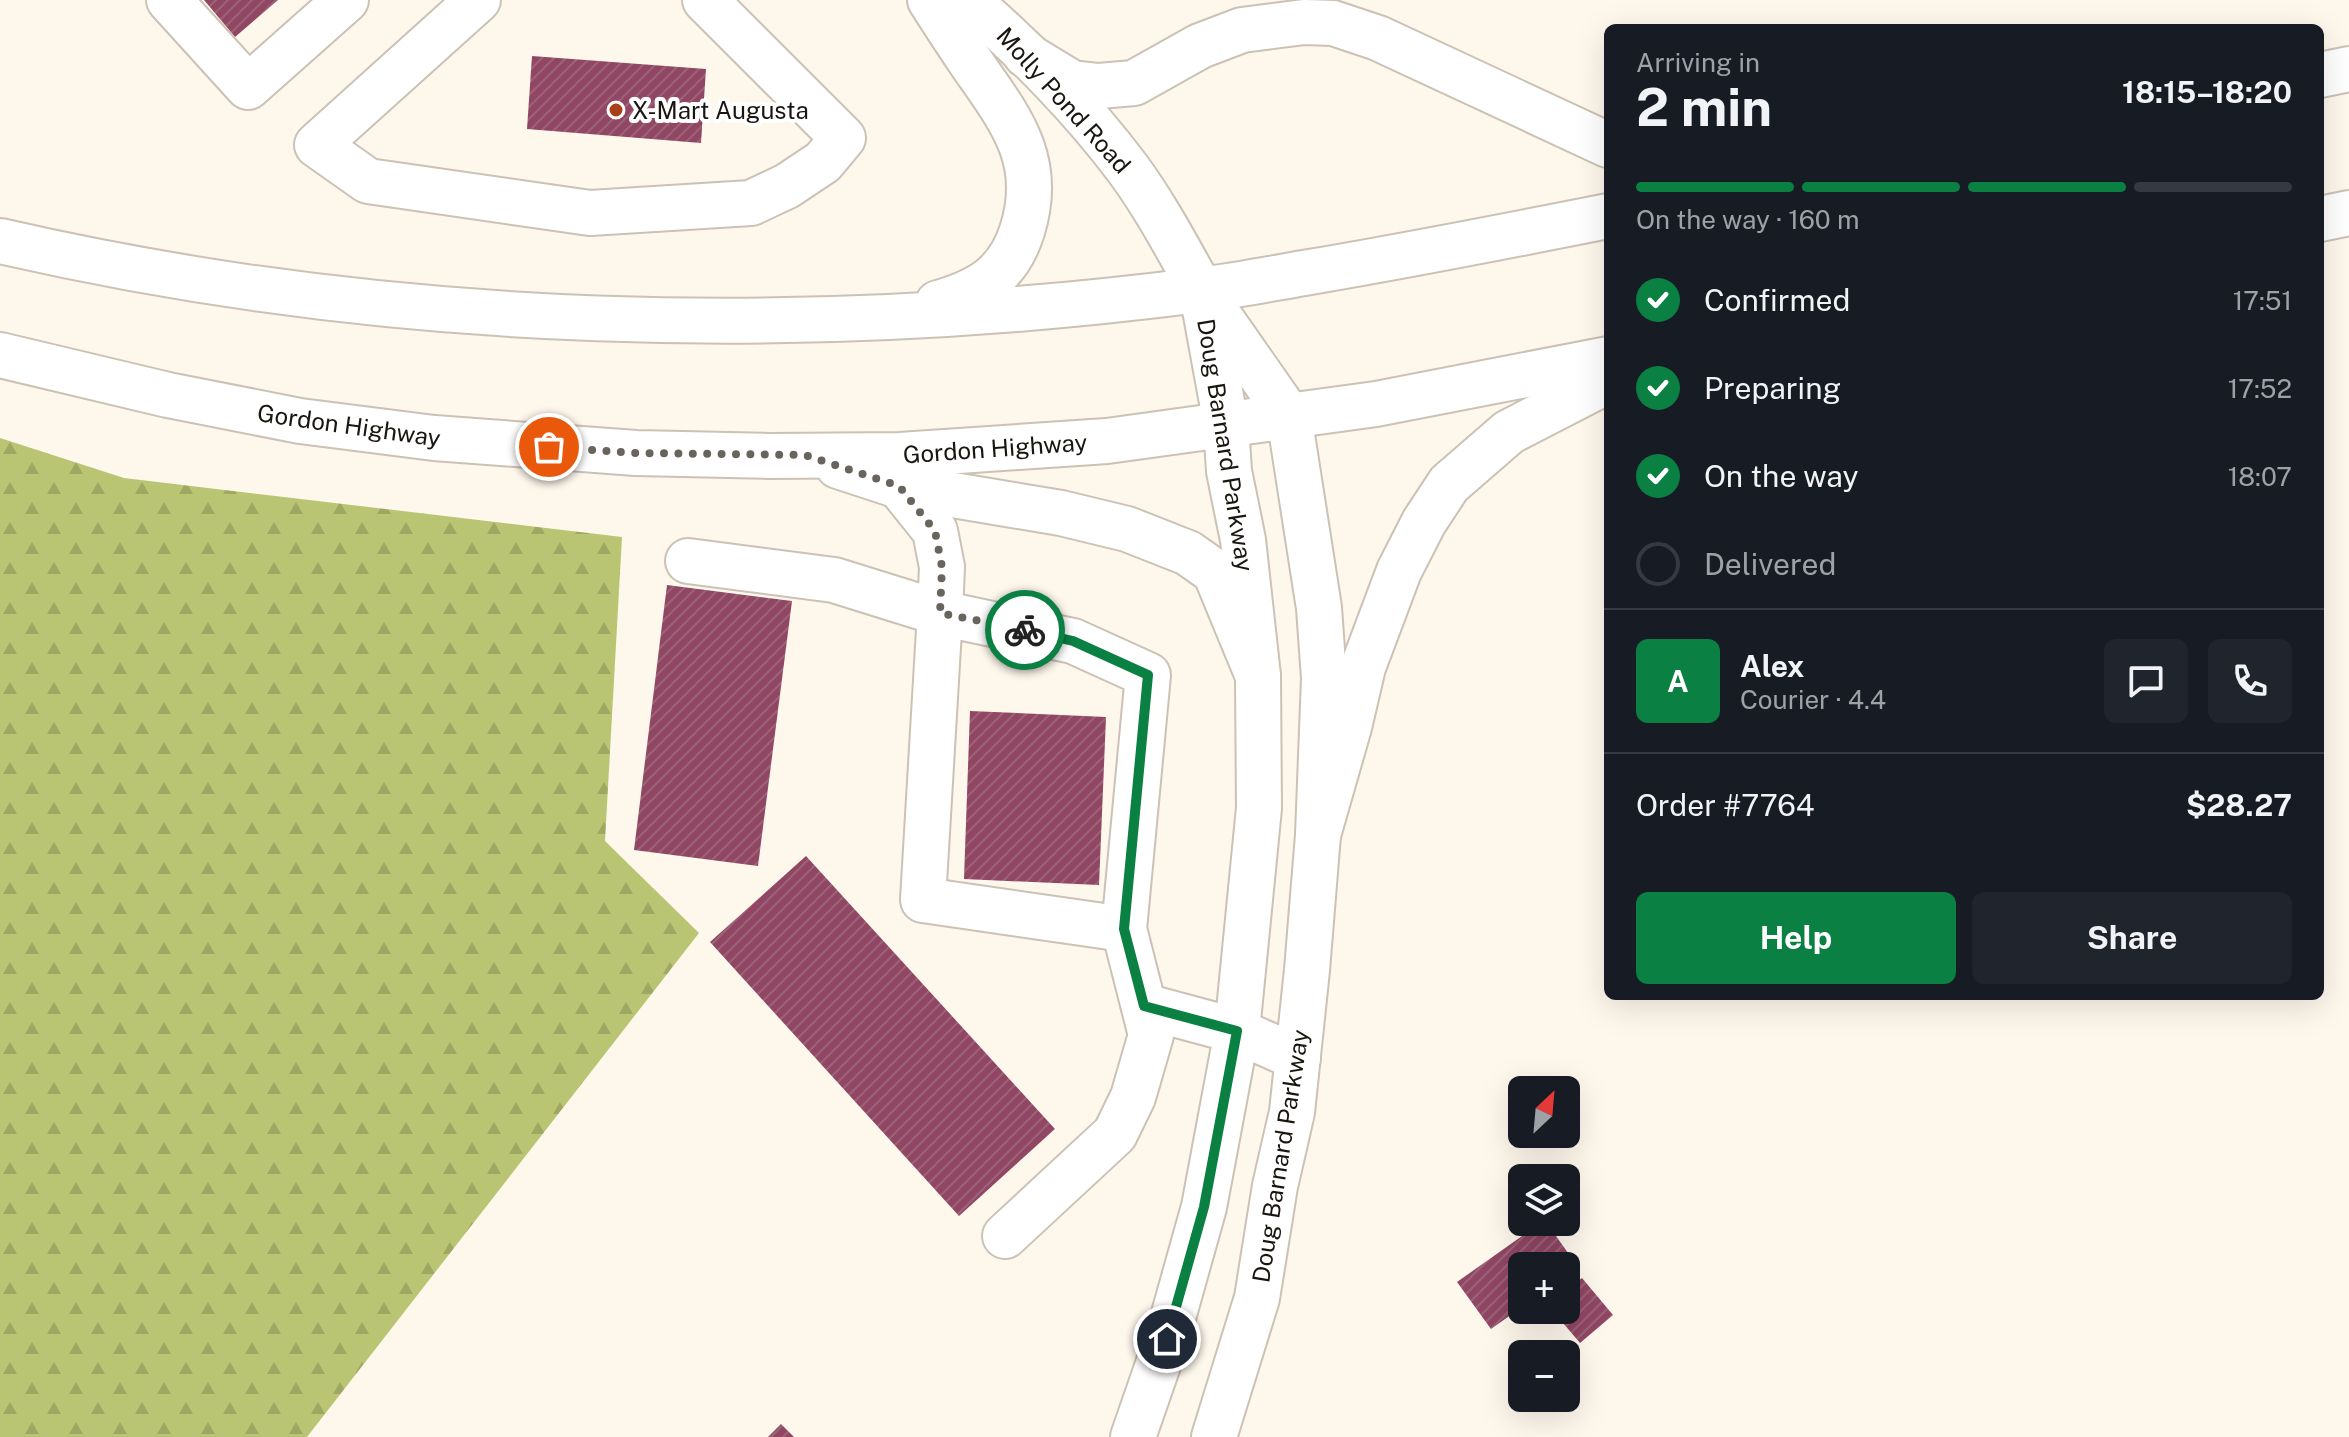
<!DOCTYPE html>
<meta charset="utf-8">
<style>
:root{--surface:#171b24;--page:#20242c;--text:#f1f3f6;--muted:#9ea1a6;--line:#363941;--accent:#0b8043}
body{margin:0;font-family:"Public Sans",sans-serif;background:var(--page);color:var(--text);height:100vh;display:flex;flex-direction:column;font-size:30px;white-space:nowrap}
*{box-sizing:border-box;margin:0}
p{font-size:26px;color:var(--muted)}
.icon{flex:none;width:44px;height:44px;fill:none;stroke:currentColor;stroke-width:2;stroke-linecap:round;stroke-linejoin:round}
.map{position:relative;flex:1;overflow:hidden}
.drawer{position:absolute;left:1604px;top:24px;width:720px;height:976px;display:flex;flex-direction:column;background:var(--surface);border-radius:12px;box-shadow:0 8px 32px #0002}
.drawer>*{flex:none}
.needle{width:52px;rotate:26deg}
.tools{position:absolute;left:1508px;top:1076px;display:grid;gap:16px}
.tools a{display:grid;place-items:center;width:72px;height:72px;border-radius:12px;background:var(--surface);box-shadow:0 8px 32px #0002;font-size:40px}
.pin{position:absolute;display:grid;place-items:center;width:68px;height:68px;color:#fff;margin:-34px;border:4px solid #fff;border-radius:50%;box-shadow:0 2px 8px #0007}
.courier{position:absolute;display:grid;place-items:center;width:80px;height:80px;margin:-40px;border:6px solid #0b8043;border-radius:50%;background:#fff;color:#222;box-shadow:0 2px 10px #0007}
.overview em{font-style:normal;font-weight:700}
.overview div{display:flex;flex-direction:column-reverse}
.overview{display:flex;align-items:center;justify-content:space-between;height:136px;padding:0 32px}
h1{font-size:52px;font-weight:700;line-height:60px}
.bar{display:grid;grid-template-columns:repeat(4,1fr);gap:12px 8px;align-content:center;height:96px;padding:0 32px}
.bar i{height:10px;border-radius:6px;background:var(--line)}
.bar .on{background:var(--accent)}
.bar p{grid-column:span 4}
.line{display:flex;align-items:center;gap:20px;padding:0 32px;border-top:2px solid var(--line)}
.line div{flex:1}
.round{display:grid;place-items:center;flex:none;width:84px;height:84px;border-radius:12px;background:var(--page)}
ol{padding:0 32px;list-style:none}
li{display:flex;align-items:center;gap:24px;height:88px}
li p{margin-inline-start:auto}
li .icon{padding:8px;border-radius:50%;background:var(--accent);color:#fff;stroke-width:4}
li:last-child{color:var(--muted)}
li i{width:44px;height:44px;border:4px solid var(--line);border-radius:50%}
.cta{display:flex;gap:16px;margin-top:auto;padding:16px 32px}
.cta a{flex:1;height:92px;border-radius:12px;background:var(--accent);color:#fff;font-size:32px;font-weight:700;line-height:92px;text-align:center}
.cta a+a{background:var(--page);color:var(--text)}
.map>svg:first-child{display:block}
.forest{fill:url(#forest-firs)}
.building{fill:url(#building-hatch)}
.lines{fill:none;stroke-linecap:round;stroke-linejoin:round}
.minor-casing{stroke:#cbc2b5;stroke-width:48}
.major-casing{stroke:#cbc2b5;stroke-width:48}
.highway-casing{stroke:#cbc2b5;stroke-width:48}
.minor{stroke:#fff;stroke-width:44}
.major{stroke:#fff;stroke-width:44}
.highway{stroke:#fff;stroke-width:44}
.done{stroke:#69655e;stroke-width:8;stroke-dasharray:0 14.4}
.route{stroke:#0b8043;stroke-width:10}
.poi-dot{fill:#a7411b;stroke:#fff;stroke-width:3}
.labels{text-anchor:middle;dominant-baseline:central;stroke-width:8;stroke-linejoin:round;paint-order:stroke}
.street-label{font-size:24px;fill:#191611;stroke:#fff}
.poi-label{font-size:24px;fill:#191611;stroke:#fff;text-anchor:start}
</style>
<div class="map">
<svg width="2349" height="1437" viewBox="0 0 2349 1437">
<defs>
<pattern id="forest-firs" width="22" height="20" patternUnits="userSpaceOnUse" patternTransform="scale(2)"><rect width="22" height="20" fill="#b9c573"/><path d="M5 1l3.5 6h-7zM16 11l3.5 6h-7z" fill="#9ea862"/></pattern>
<pattern id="building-hatch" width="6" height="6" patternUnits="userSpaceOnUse" patternTransform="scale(2)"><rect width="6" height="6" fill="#914663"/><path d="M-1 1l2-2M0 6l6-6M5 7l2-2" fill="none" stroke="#9b6378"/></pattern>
</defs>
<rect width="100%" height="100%" fill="#fef7ec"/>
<path class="forest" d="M0,438l124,40 498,59 -17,304 94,92 -392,504h-307z"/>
<g class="building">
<path d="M204,0h74l-43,37z"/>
<path d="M532,56l174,13 -5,74 -174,-14z"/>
<path d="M667,585l125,16 -34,265 -124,-16z"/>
<path d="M970,711l136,6 -7,168 -135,-6z"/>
<path d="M806,856l249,273 -96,87 -249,-274z"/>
<path d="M1542,1222h4l32,45 -12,9v-10h-44v41l-31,22 -34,-47z"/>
<path d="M1582,1278l31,37 -33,28 -28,-33h14v-19z"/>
<path d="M781,1424l13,13h-26z"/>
</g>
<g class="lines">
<g class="minor-casing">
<g id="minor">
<path d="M169,0l79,87 98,-87"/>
<path d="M478,0l-161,145 51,36 222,32 161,-10 36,-17 36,-24 20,-24 -138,-138"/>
<path d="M967,0c56,47 117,110 161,169 28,38 50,80 73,121"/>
<path d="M688,561l146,19 106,33 133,28 75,34 -24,254 -201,-29 17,-287 2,-46 -7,-36 -36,-45"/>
<path d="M1144,1006l93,25 61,27"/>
<path d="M1005,1236l110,-102 18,-37 18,-62 -27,-106"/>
</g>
</g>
<g class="major-casing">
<g id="major">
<path d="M1201,290l88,126 30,192 5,70 -6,157 -11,135 -15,142 -17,74 -18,112 -43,139"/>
<path d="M1133,1437l34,-98 37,-132 33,-176 22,-223 -1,-132 -15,-136 -14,-69 -3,-47 -22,-120"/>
</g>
</g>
<g class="highway-casing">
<g id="highway">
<path d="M930,0c14,22 29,45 44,67 38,54 70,95 48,164 -14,44 -42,60 -84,72"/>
<path d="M1026,55l46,28 27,3 35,-3 66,-37 42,-16 62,-8 29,1 45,15 230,107"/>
<path d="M2320,75l29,-6"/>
<path d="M2320,219l29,-6"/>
<path d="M0,241c391,90 802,100 1199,49 35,-4 70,-11 105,-17 101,-17 203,-37 304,-57"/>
<path d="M0,355l168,40 132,26 134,17 202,15 134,3 130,-1 207,-14 269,-37 232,-45"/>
<path d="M838,466l61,20 162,27 66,16 61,24 27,19 43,104"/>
<path d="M1318,835l31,-108 14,-60 36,-96 25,-49 25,-38 60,-52 99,-51"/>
</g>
</g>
<use href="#minor" class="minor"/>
<use href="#major" class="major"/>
<use href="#highway" class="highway"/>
</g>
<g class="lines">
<path class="done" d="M549,447l87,6 169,2 94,31 36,45 7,36 -2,46 85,17"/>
<path class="route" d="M1025,630l48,11 75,34 -24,254 20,77 93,25 -33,176 -37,132"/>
</g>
<circle class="poi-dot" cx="616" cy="110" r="8"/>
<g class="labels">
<g class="street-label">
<text transform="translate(1064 100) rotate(48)">Molly Pond Road</text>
<text transform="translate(349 425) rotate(8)">Gordon Highway</text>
<text transform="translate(1226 445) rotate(81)">Doug Barnard Parkway</text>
<text transform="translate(995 448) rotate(-4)">Gordon Highway</text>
<text transform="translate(1280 1156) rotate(-81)">Doug Barnard Parkway</text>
</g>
<g class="poi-label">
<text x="632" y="110">X-Mart Augusta</text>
</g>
</g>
</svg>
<div class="tools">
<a><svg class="needle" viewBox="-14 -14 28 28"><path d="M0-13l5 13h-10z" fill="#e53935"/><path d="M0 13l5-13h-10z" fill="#9ea1a6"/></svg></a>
<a><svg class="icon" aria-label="layers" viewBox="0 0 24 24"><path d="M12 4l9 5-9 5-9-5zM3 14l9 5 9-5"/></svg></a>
<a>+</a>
<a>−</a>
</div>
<div class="pin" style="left:549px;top:447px;background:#ea580c"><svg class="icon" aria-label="bag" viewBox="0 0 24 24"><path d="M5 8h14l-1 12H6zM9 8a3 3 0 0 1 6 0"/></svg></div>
<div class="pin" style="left:1167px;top:1339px;background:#1f2937"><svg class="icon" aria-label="home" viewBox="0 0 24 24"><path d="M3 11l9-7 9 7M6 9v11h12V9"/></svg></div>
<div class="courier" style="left:1025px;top:630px"><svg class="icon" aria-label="bike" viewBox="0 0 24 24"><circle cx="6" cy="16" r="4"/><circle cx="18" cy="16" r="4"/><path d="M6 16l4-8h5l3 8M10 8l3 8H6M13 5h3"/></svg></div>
<section class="drawer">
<div class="overview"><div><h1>2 min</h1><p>Arriving in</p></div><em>18:15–18:20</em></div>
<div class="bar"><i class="on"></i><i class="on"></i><i class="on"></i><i></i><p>On the way · 160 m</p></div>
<ol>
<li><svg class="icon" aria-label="check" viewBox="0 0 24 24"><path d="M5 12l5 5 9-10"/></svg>Confirmed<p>17:51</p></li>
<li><svg class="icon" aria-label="check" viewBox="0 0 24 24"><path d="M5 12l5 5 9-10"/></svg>Preparing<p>17:52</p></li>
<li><svg class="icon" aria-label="check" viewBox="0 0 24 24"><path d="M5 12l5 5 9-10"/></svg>On the way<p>18:07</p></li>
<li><i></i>Delivered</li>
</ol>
<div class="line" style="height:144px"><b class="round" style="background:var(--accent);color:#fff">A</b><div><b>Alex</b><p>Courier · 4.4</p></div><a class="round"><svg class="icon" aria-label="chat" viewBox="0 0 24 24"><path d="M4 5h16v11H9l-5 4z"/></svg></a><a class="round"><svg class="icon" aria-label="phone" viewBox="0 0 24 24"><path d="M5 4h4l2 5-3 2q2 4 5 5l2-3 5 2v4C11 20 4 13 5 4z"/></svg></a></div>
<div class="line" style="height:104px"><div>Order #7764</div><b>$28.27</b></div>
<div class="cta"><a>Help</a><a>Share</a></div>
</section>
</div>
